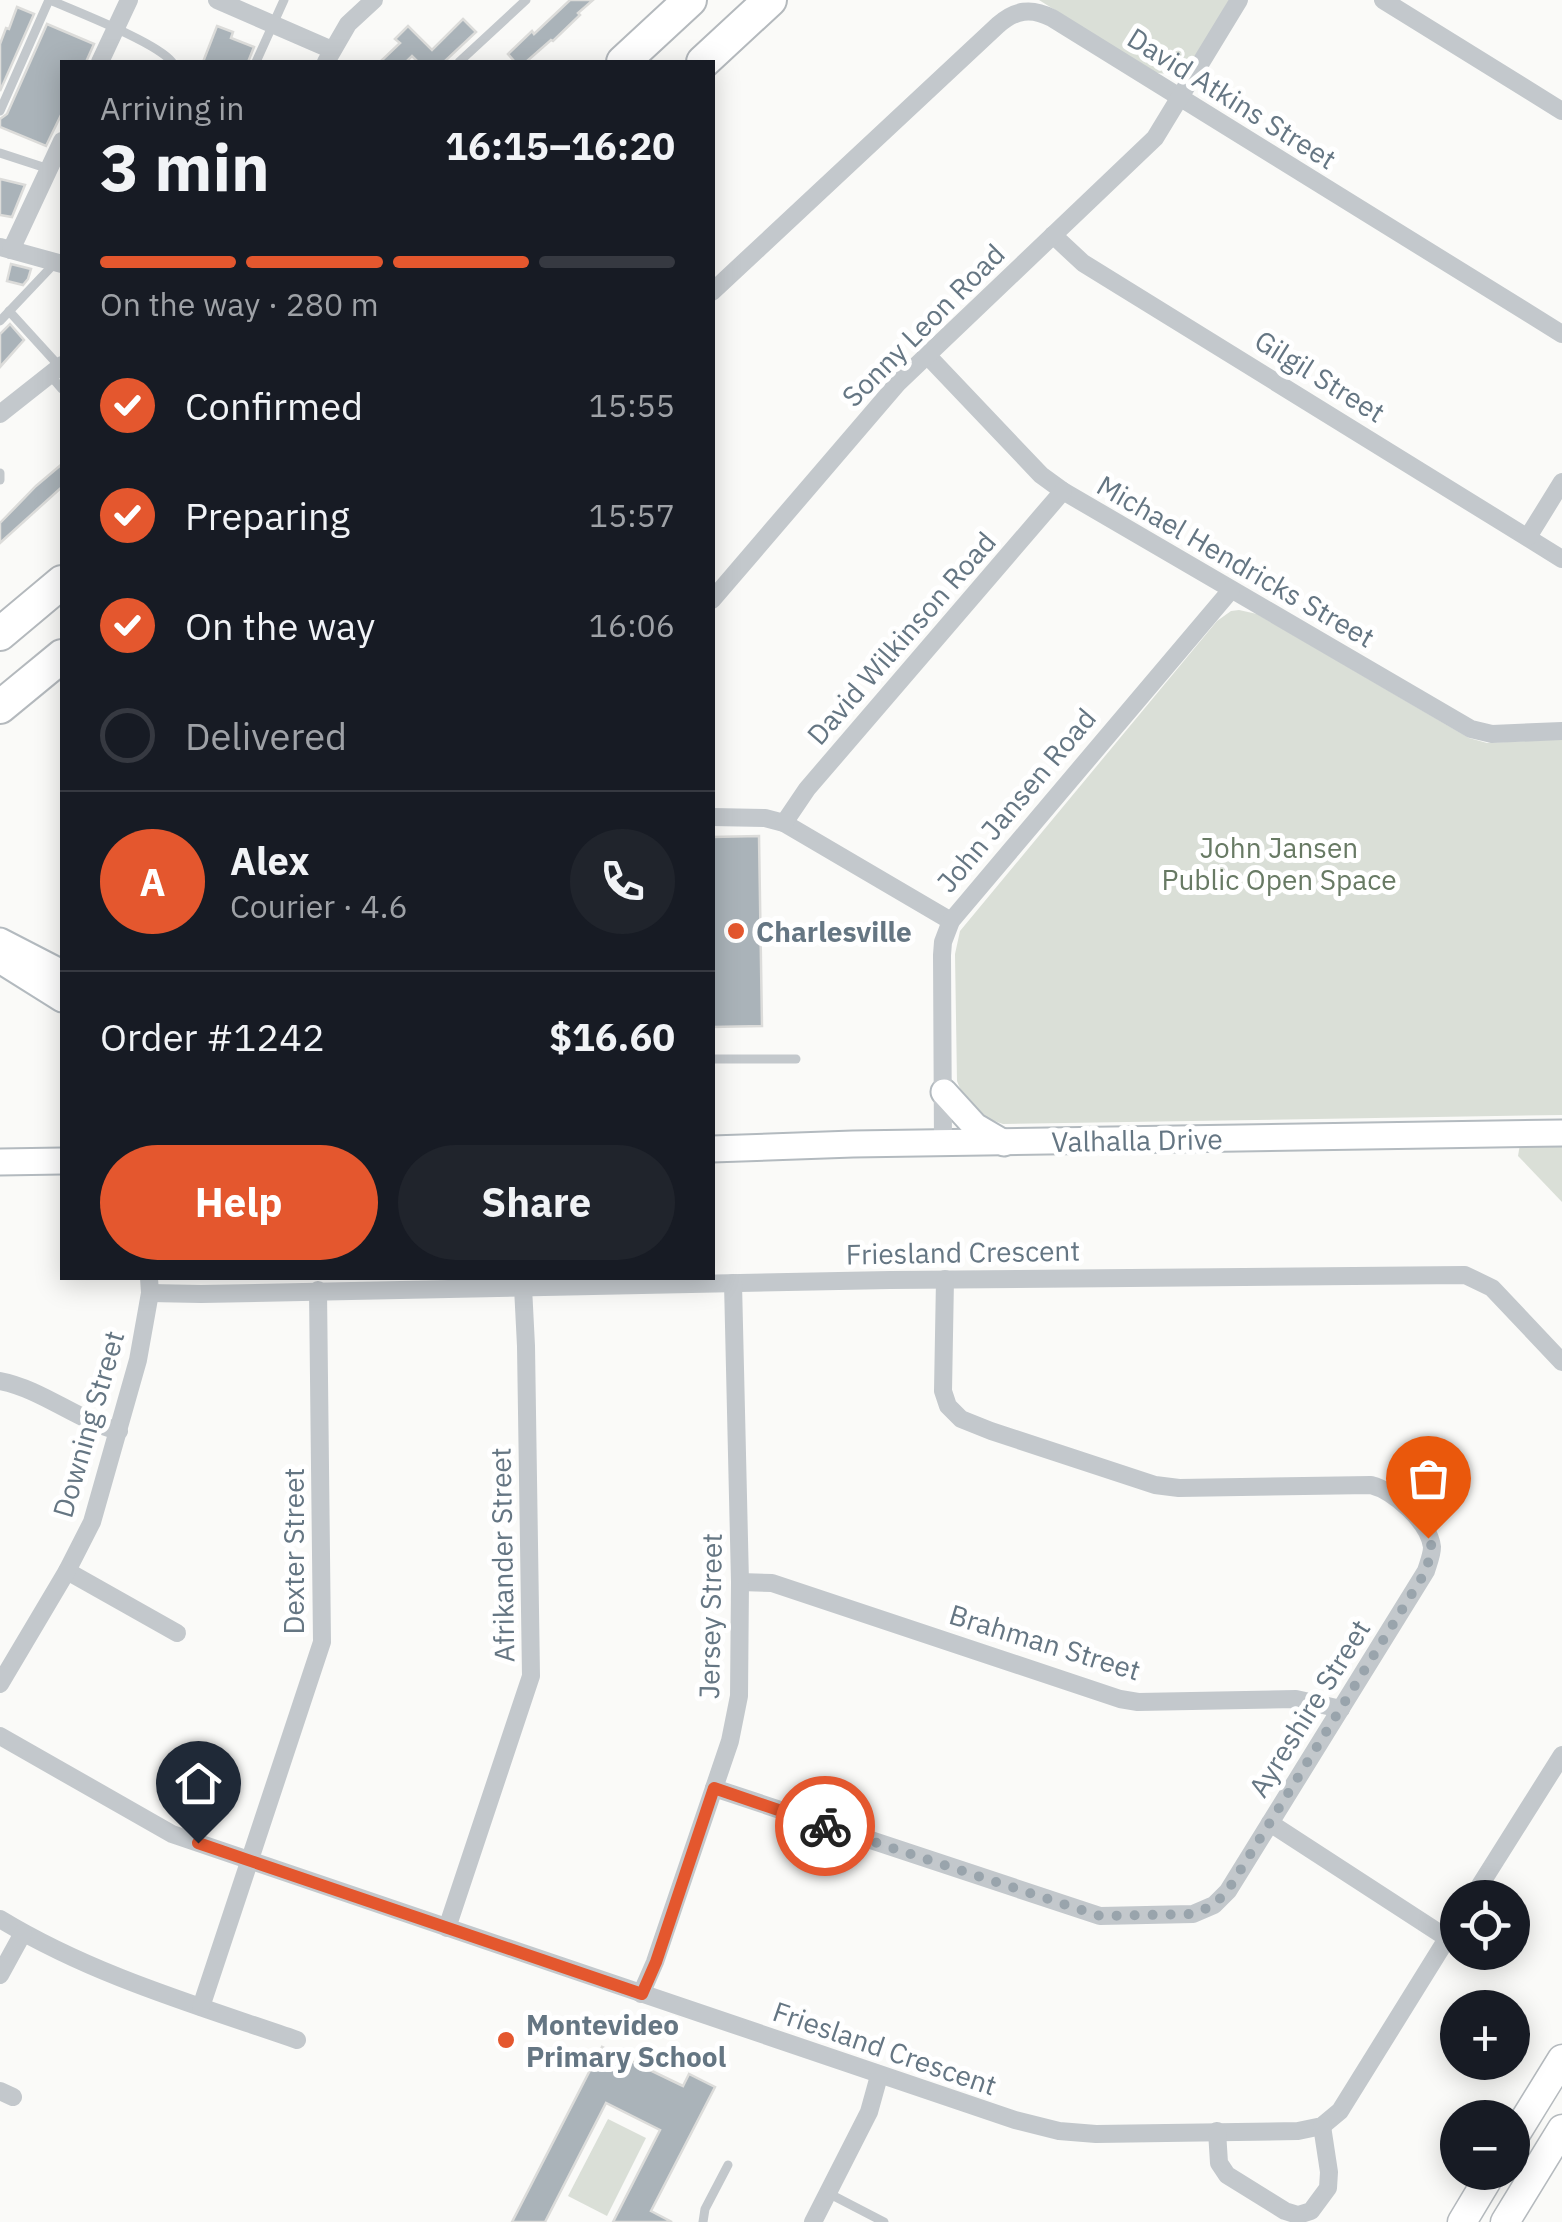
<!DOCTYPE html>
<meta charset="utf-8">
<style>
:root{--surface:#171b24;--page:#20242c;--text:#f1f3f6;--muted:#9ea1a6;--line:#363941;--accent:#e4572e}
body{margin:0;font-family:"IBM Plex Sans",sans-serif;background:var(--page);color:var(--text);height:100vh;display:flex;flex-direction:column;font-size:38px;white-space:nowrap}
*{box-sizing:border-box;margin:0}
p{font-size:32px;color:var(--muted)}
.icon{flex:none;width:55px;height:55px;fill:none;stroke:currentColor;stroke-width:2;stroke-linecap:round;stroke-linejoin:round}
.map{position:relative;flex:1;overflow:hidden}
.details{position:absolute;left:60px;top:60px;width:655px;height:1220px;display:flex;flex-direction:column;background:var(--surface);border-radius:0px;box-shadow:0 5px 25px #0003}
.details>*{flex:none}
.tools{position:absolute;left:1440px;top:1880px;display:grid;gap:20px}
.tools a{display:grid;place-items:center;width:90px;height:90px;border-radius:50%;background:var(--surface);box-shadow:0 5px 25px #0003;font-size:50px}
.pin{position:absolute;display:grid;place-items:center;width:85px;height:85px;color:#fff;margin:-102px -42px;border-radius:50% 50% 50% 0;rotate:-45deg;box-shadow:0 0 10px #0007}
.pin .icon{rotate:45deg}
.courier{position:absolute;display:grid;place-items:center;width:100px;height:100px;margin:-50px;border:8px solid #e4572e;border-radius:50%;background:#fff;color:#222;box-shadow:0 2px 12px #0007}
.headline em{font-style:normal;font-weight:700}
.headline div{display:flex;flex-direction:column-reverse}
.headline{display:flex;align-items:center;justify-content:space-between;height:170px;padding:0 40px}
h1{font-size:65px;font-weight:700;line-height:75px}
.bar{display:grid;grid-template-columns:repeat(4,1fr);gap:15px 10px;align-content:center;height:120px;padding:0 40px}
.bar i{height:12px;border-radius:8px;background:var(--line)}
.bar .current{background:var(--accent)}
.bar p{grid-column:span 4}
.line{display:flex;align-items:center;gap:25px;padding:0 40px;border-top:2px solid var(--line)}
.line div{flex:1}
.round{display:grid;place-items:center;flex:none;width:105px;height:105px;border-radius:52px;background:var(--page)}
ol{padding:0 40px;list-style:none}
li{display:flex;align-items:center;gap:30px;height:110px}
li p{margin-inline-start:auto}
li .icon{padding:10px;border-radius:50%;background:var(--accent);color:#fff;stroke-width:4}
li:last-child{color:var(--muted)}
li i{width:55px;height:55px;border:5px solid var(--line);border-radius:50%}
.action{display:flex;gap:20px;margin-top:auto;padding:20px 40px}
.action a{flex:1;height:115px;border-radius:60px;background:var(--accent);color:#fff;font-size:40px;font-weight:700;line-height:115px;text-align:center}
.action a+a{background:var(--page);color:var(--text)}
.map>svg:first-child{display:block}
.green{fill:#dadfd7}
.building{fill:#aab3b9;stroke:#dcdcda;stroke-width:2.5}
.lines{fill:none;stroke-linecap:round;stroke-linejoin:round}
.secondary-casing{stroke:#b3babf;stroke-width:29}
.primary-casing{stroke:#b5babe;stroke-width:31}
.highway-casing{stroke:#b4b9bd;stroke-width:36}
.lane{stroke:#c3c8cc;stroke-width:9}
.street{stroke:#c3c8cc;stroke-width:18}
.secondary{stroke:#fff;stroke-width:25}
.primary{stroke:#fff;stroke-width:28}
.highway{stroke:#fff;stroke-width:32}
.done{stroke:#99a4ac;stroke-width:10;stroke-dasharray:0 18}
.route{stroke:#e4572e;stroke-width:12}
.poi-dot{fill:#e4572e;stroke:#fff;stroke-width:4}
.labels{text-anchor:middle;dominant-baseline:central;stroke-width:10;stroke-linejoin:round;paint-order:stroke}
.street-label{font-size:28px;fill:#657683;stroke:#fff}
.park-label{font-size:28px;fill:#687a64;stroke:#fff}
.poi-label{font-size:28px;font-weight:bold;fill:#657683;stroke:#fff;text-anchor:start}
</style>
<div class="map">
<svg width="1562" height="2222" viewBox="0 0 1562 2222">
<rect width="100%" height="100%" fill="#fafaf8"/>
<g class="green">
<path d="M1039,0h190c-11,18 -33,64 -51,71 -9,4 -16,3 -24,1z"/>
<path d="M1239,610l18,4 212,124 18,5 75,-4v376l-559,9c-23,-7 -38,-21 -46,-43l-2,-127 5,-23 257,-310 14,-10z"/>
<path d="M1520,1144l42,2v56l-44,-46z"/>
<path d="M608,2119l38,19 -39,78 -39,-20z"/>
</g>
<g class="building">
<path d="M570,0h23l-15,13 2,2 -27,26 -2,-1 -25,22h-11l-7,-8 24,-23 2,3z"/>
<path d="M17,7l17,7 -34,77v-47l6,-16 3,1z"/>
<path d="M463,19l13,13 -32,30h-26l-6,-6 -6,6h-26l20,-19 -5,-4 13,-13 24,24z"/>
<path d="M47,24l47,20 -8,18h-24v51l-16,33 -46,-19v-8l7,-5z"/>
<path d="M217,26l16,6 -2,6 23,9 -6,15h-45z"/>
<path d="M0,179l25,6 -13,32 -12,-2z"/>
<path d="M11,264l20,5 -3,10 -5,6 -16,-4z"/>
<path d="M10,324l14,16 -24,27v-33z"/>
<path d="M62,464v23l-62,56v-20l36,-37z"/>
<path d="M759,836l3,190 -50,1v-190z"/>
<path d="M602,2047l81,39 6,-12 26,13 -64,124 21,11h-59l47,-92 -54,-27 -61,119h-33z"/>
</g>
<g class="lines">
<g class="secondary-casing">
<g id="secondary">
<path d="M0,941l62,32"/>
<path d="M0,960l62,39"/>
<path d="M944,1092l31,34 29,17"/>
<path d="M712,1149l141,-5 709,-11"/>
<path d="M0,1162l62,-1"/>
</g>
</g>
<g class="primary-casing">
<g id="primary">
<path d="M1512,2140l50,-81"/>
<path d="M1462,2222l30,-50"/>
<path d="M1505,2222l57,-93"/>
</g>
</g>
<g class="highway-casing">
<g id="highway">
<path d="M623,62l67,-62"/>
<path d="M703,62l67,-62"/>
<path d="M0,634l62,-52"/>
<path d="M0,707l62,-51"/>
</g>
</g>
<g class="lane">
<path d="M50,0c27,12 106,42 122,62"/>
<path d="M256,62l28,-62"/>
<path d="M459,62l67,-62"/>
<path d="M0,111l49,-111"/>
<path d="M0,153l49,16"/>
<path d="M9,311l51,56"/>
<path d="M0,321l54,-57"/>
<path d="M50,375l12,14"/>
<path d="M0,473v7"/>
<path d="M712,1059h84"/>
<path d="M828,2193l56,29"/>
<path d="M703,2222l2,-13 23,-44"/>
</g>
<g class="street">
<path d="M217,0l115,50"/>
<path d="M1383,0l179,111"/>
<path d="M100,62l29,-62"/>
<path d="M326,62l22,-38 26,-24"/>
<path d="M1053,235l30,28 479,296"/>
<path d="M0,247l62,17"/>
<path d="M11,250l51,-109"/>
<path d="M712,292l286,-267c17,-15 33,-18 54,-7l510,316"/>
<path d="M926,354l115,121 22,16 408,238 21,5 70,-3"/>
<path d="M0,414l62,-49"/>
<path d="M1528,537l34,-55"/>
<path d="M712,600l186,-217 257,-245 84,-138"/>
<path d="M712,817l53,1 19,5 167,98"/>
<path d="M784,823l23,-34 256,-298"/>
<path d="M943,1144l-1,-189 1,-13 8,-21 280,-331"/>
<path d="M150,1293l51,1 689,-14 575,-5 27,13 70,74"/>
<path d="M0,1381c42,8 78,40 119,50"/>
<path d="M67,1571l110,62"/>
<path d="M740,1582l32,1 348,116 18,3 158,-3 45,10"/>
<path d="M0,1684l67,-113 25,-49 46,-162 12,-67 -1,-15"/>
<path d="M0,1736l172,98 843,286 44,11 37,3 202,-3 24,-5 18,-15 118,-190"/>
<path d="M714,1788l386,128 93,-2 21,-9 14,-14 198,-320c2,-7 6,-16 6,-24 -3,-25 -38,-56 -61,-62l-192,3 -24,-3 -164,-54 -30,-12 -13,-13 -5,-15 2,-112"/>
<path d="M1270,1823l177,115"/>
<path d="M1472,1898l90,-143"/>
<path d="M0,1919c92,56 196,86 297,121"/>
<path d="M447,1928l84,-252 -5,-330 -3,-59"/>
<path d="M0,1975l23,-42"/>
<path d="M641,1994l14,-32 75,-221 9,-45 1,-114 -7,-299"/>
<path d="M201,2007l121,-365 -4,-352"/>
<path d="M0,2091l13,6"/>
<path d="M1217,2131l2,32 8,12 58,36 13,4 13,-4 17,-23 1,-16 -7,-46"/>
<path d="M813,2222l56,-110 10,-36"/>
</g>
<use href="#secondary" class="secondary"/>
<use href="#primary" class="primary"/>
<use href="#highway" class="highway"/>
</g>
<g class="lines">
<path class="done" d="M825,1826l275,90 93,-2 21,-9 14,-15 198,-319 6,-24 -4,-9"/>
<path class="route" d="M198,1843l444,151 14,-32 58,-174 111,38"/>
</g>
<g class="poi-dot">
<circle cx="736" cy="931" r="10"/>
<circle cx="506" cy="2040" r="10"/>
</g>
<g class="labels">
<g class="street-label">
<text transform="translate(1232 98) rotate(32)">David Atkins Street</text>
<text transform="translate(923 325) rotate(-45)">Sonny Leon Road</text>
<text transform="translate(1320 376) rotate(32)">Gilgil Street</text>
<text transform="translate(1236 561) rotate(30)">Michael Hendricks Street</text>
<text transform="translate(901 638) rotate(-49)">David Wilkinson Road</text>
<text transform="translate(1016 800) rotate(-50)">John Jansen Road</text>
<text transform="translate(1137 1140) rotate(-1)">Valhalla Drive</text>
<text transform="translate(963 1252) rotate(-1)">Friesland Crescent</text>
<text transform="translate(88 1424) rotate(-74)">Downing Street</text>
<text transform="translate(293 1551) rotate(-90)">Dexter Street</text>
<text transform="translate(502 1555) rotate(-91)">Afrikander Street</text>
<text transform="translate(710 1616) rotate(-89)">Jersey Street</text>
<text transform="translate(1045 1642) rotate(17)">Brahman Street</text>
<text transform="translate(1309 1708) rotate(-58)">Ayreshire Street</text>
<text transform="translate(885 2048) rotate(19)">Friesland Crescent</text>
</g>
<g class="park-label">
<text x="1279" y="847">John Jansen<tspan x="1279" dy="32">Public Open Space</tspan></text>
</g>
<g class="poi-label">
<text x="756" y="931">Charlesville</text>
<text x="526" y="2024">Montevideo<tspan x="526" dy="32">Primary School</tspan></text>
</g>
</g>
</svg>
<div class="tools">
<a><svg class="icon" aria-label="locate" viewBox="0 0 24 24"><circle cx="12" cy="12" r="6"/><path d="M12 2v4M12 18v4M2 12h4M18 12h4"/></svg></a>
<a>+</a>
<a>−</a>
</div>
<div class="pin" style="left:1428px;top:1538px;background:#ea580c"><svg class="icon" aria-label="bag" viewBox="0 0 24 24"><path d="M5 8h14l-1 12H6zM9 8a3 3 0 0 1 6 0"/></svg></div>
<div class="pin" style="left:198px;top:1843px;background:#1f2937"><svg class="icon" aria-label="home" viewBox="0 0 24 24"><path d="M3 11l9-7 9 7M6 9v11h12V9"/></svg></div>
<div class="courier" style="left:825px;top:1826px"><svg class="icon" aria-label="bike" viewBox="0 0 24 24"><circle cx="6" cy="16" r="4"/><circle cx="18" cy="16" r="4"/><path d="M6 16l4-8h5l3 8M10 8l3 8H6M13 5h3"/></svg></div>
<section class="details">
<div class="headline"><div><h1>3 min</h1><p>Arriving in</p></div><em>16:15–16:20</em></div>
<div class="bar"><i class="current"></i><i class="current"></i><i class="current"></i><i></i><p>On the way · 280 m</p></div>
<ol>
<li><svg class="icon" aria-label="check" viewBox="0 0 24 24"><path d="M5 12l5 5 9-10"/></svg>Confirmed<p>15:55</p></li>
<li><svg class="icon" aria-label="check" viewBox="0 0 24 24"><path d="M5 12l5 5 9-10"/></svg>Preparing<p>15:57</p></li>
<li><svg class="icon" aria-label="check" viewBox="0 0 24 24"><path d="M5 12l5 5 9-10"/></svg>On the way<p>16:06</p></li>
<li><i></i>Delivered</li>
</ol>
<div class="line" style="height:180px"><b class="round" style="background:var(--accent);color:#fff">A</b><div><b>Alex</b><p>Courier · 4.6</p></div><a class="round"><svg class="icon" aria-label="phone" viewBox="0 0 24 24"><path d="M5 4h4l2 5-3 2q2 4 5 5l2-3 5 2v4C11 20 4 13 5 4z"/></svg></a></div>
<div class="line" style="height:130px"><div>Order #1242</div><b>$16.60</b></div>
<div class="action"><a>Help</a><a>Share</a></div>
</section>
</div>
